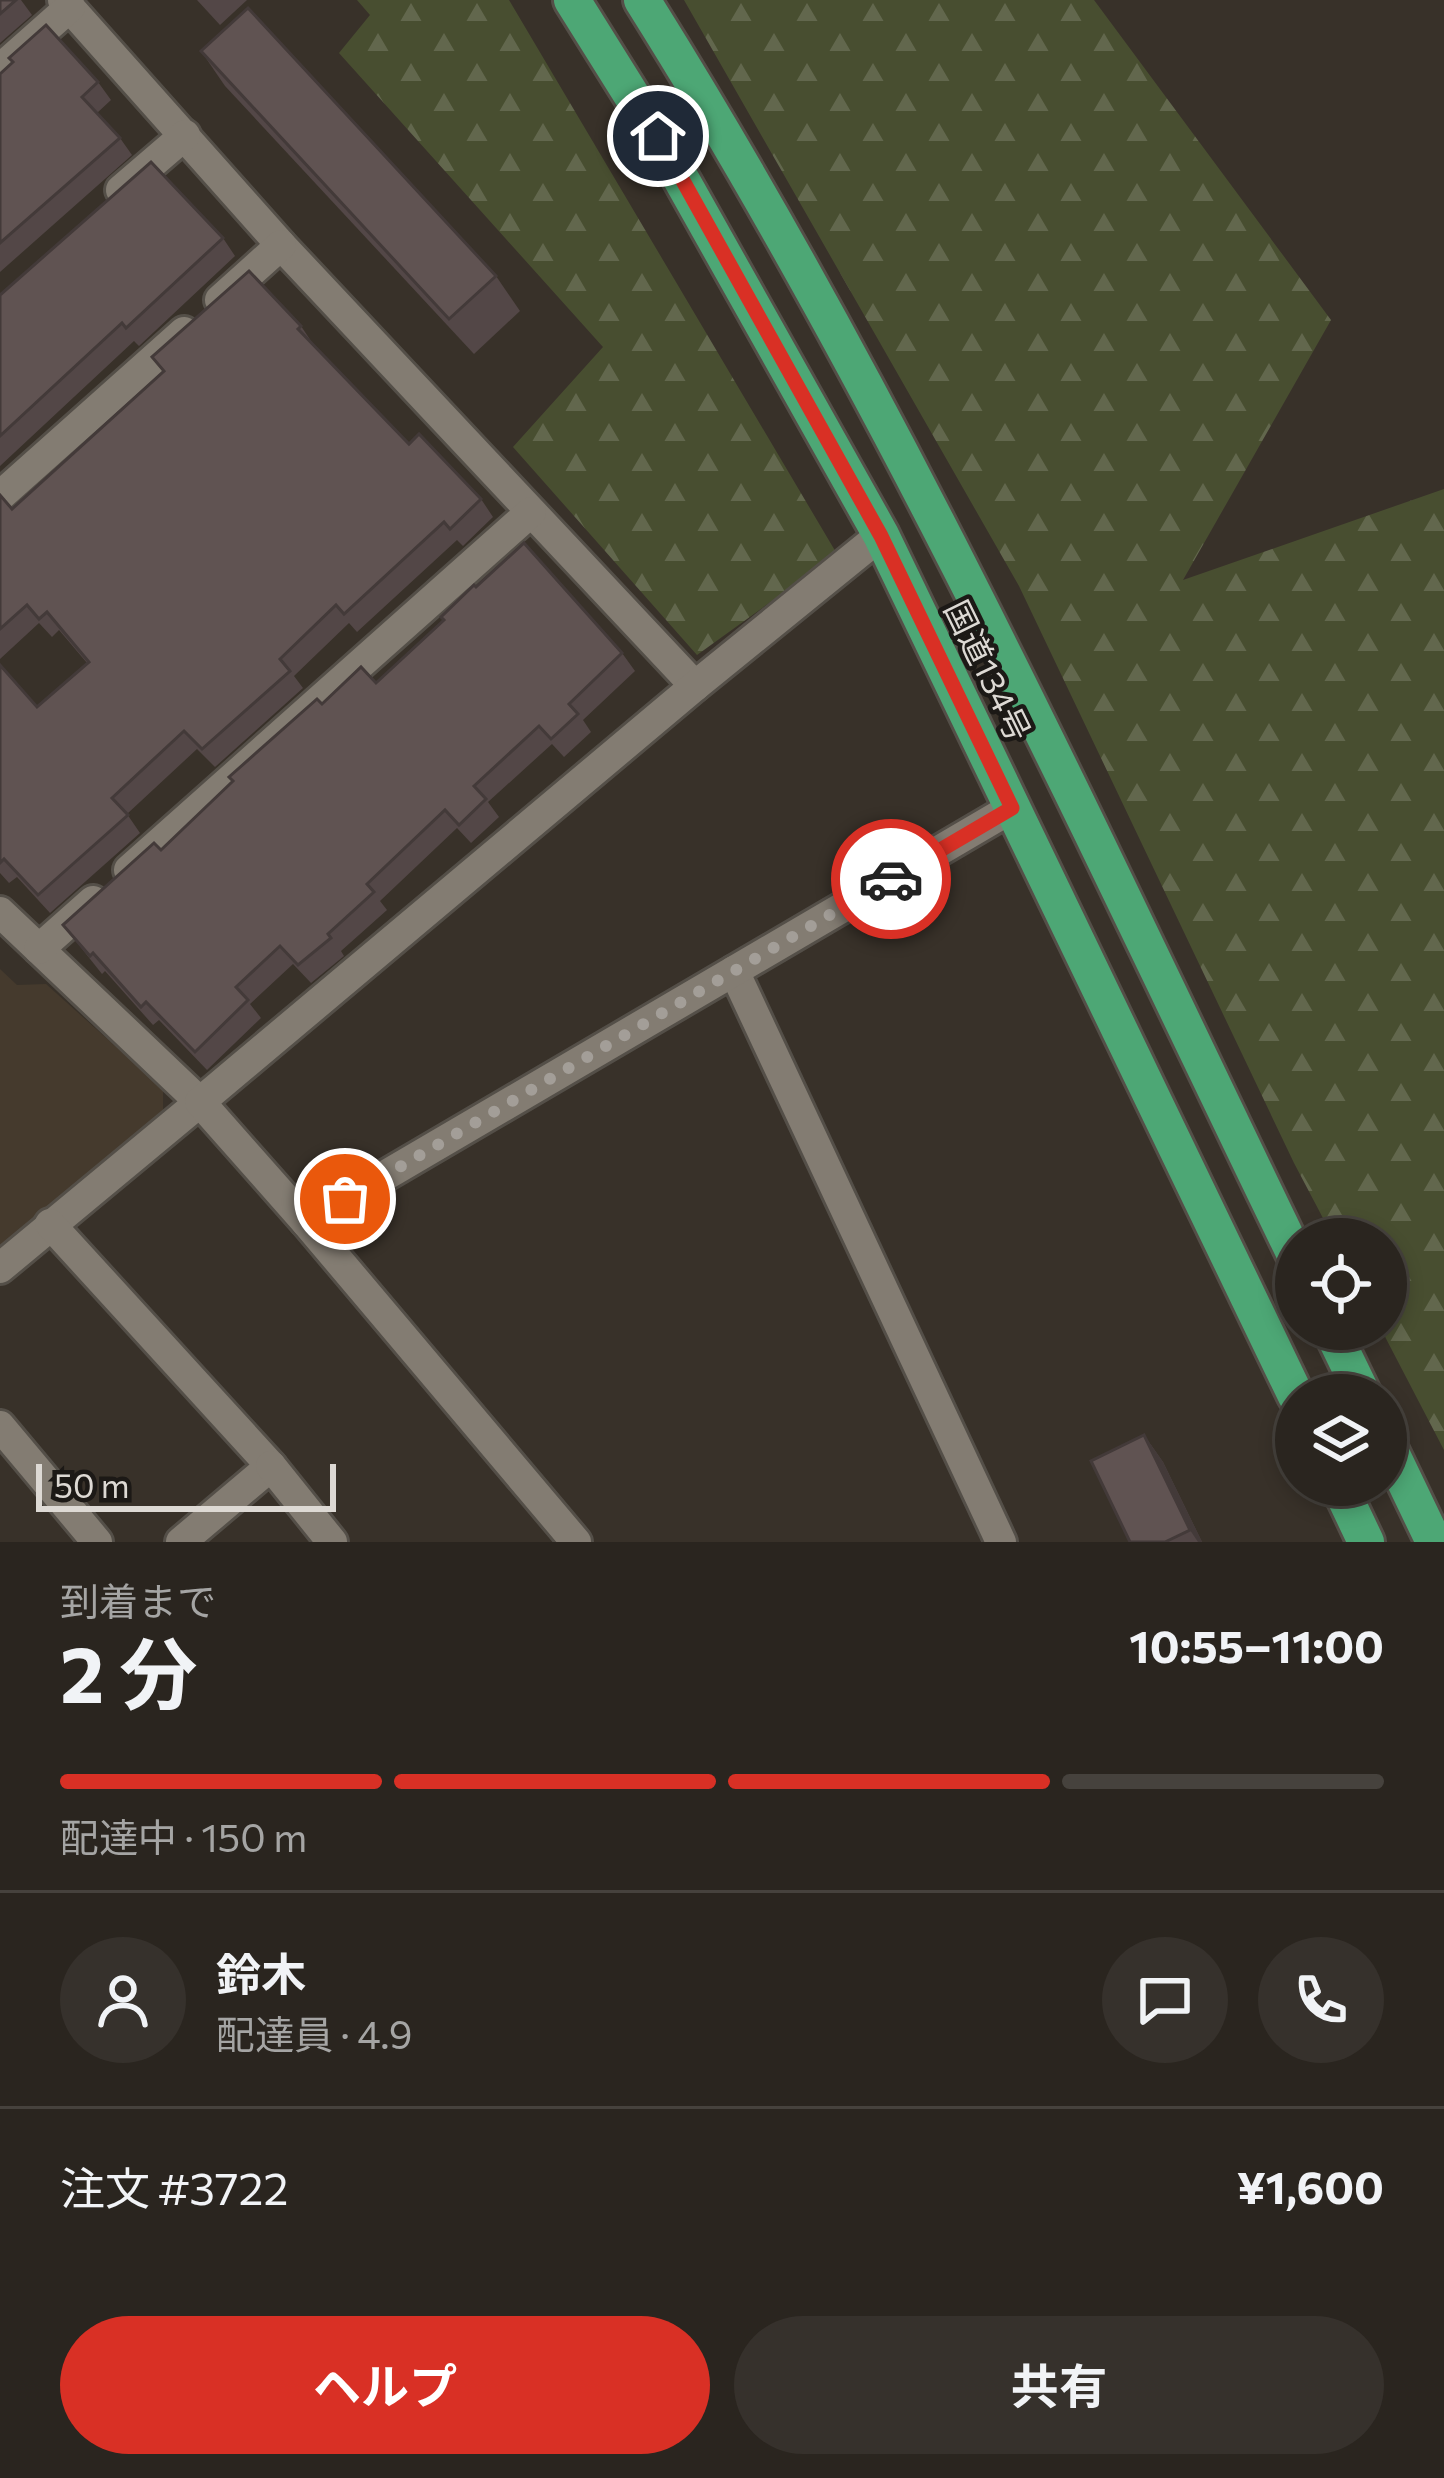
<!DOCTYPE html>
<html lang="ja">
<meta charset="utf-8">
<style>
:root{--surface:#2a251f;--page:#36312c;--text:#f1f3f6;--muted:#a5a5a4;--line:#46423d;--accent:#d93025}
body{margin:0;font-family:Commissioner,"Noto Sans JP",sans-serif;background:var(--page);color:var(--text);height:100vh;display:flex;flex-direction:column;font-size:45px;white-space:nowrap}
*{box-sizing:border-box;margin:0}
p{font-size:39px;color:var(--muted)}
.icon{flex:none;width:66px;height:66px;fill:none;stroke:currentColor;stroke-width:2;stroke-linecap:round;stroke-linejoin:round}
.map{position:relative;height:1542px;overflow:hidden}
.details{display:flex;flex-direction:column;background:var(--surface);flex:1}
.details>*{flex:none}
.buttons{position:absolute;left:1275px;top:1218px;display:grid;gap:24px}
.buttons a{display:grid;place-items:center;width:132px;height:132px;border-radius:50%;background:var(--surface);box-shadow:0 6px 18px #0003,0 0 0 3px var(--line);font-size:60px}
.scale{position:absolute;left:36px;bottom:30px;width:300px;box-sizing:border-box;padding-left:12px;border:6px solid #ddd9d4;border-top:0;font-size:33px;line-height:42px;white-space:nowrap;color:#ddd9d4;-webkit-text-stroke:9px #1c1916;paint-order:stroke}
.pin{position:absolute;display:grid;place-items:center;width:102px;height:102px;color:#fff;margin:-51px;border:6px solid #fff;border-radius:50%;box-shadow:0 3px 12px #0007}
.courier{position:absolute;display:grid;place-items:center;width:120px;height:120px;margin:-60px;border:9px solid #d93025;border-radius:50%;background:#fff;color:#222;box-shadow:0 3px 15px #0007}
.overview em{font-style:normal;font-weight:700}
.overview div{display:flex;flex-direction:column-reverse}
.overview{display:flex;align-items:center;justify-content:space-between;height:204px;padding:0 60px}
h1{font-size:78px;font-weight:700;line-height:90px}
.bar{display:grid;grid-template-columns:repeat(4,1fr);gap:18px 12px;align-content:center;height:144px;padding:0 60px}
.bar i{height:15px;border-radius:9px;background:var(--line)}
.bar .current{background:var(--accent)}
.bar p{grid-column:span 4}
.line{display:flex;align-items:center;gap:30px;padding:0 60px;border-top:3px solid var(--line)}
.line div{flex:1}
.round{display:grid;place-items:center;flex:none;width:126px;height:126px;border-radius:63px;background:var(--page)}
.action{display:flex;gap:24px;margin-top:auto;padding:24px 60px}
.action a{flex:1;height:138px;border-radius:72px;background:var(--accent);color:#fff;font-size:48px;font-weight:700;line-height:138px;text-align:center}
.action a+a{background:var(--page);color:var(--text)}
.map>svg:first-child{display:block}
.built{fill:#453a2d}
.forest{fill:url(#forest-firs)}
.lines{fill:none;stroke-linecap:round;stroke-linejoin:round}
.minor-casing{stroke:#544f48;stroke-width:36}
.highway-casing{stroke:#544f48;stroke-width:42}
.minor{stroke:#837c72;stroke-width:30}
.highway{stroke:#4da775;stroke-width:36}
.wall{fill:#534747}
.shaded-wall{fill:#433a39}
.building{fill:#605352;stroke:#433a39;stroke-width:3}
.done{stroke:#a39e98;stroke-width:12;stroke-dasharray:0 21.6}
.route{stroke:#d93025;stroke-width:15}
.labels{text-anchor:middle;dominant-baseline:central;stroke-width:9;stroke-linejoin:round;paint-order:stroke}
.street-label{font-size:33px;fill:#ddd9d4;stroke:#1c1916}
</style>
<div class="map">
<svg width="1444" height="1542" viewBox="0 0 1444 1542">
<defs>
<pattern id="forest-firs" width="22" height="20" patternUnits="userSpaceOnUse" patternTransform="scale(3)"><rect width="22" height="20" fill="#484e30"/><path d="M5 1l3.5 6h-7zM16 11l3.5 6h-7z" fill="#62674d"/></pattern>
</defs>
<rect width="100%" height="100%" fill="#383129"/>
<path class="built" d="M0,969l17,16 29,-1 117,105v21l-163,141z"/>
<g class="forest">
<path d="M357,0h152l328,554 -140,101 -184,-208 90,-100 -264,-294 31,-38z"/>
<path d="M684,0h410l237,320 -148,260 261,-91v961l-63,-121h5v-90h-52l-40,-76 -275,-577z"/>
</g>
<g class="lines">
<g class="minor-casing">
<g id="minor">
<path d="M63,0l218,245 414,441"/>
<path d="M0,69l70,-62"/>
<path d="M121,190l64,-55"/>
<path d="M220,300l61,-55"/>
<path d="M0,496l184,-164"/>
<path d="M129,870l402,-358"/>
<path d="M0,912l200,190 -200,166"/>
<path d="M39,949l54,-48"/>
<path d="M734,971l267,571"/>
<path d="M306,1222l706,-414"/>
<path d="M50,1224l221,242 -90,76"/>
<path d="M0,1426l97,116"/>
<path d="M271,1466l61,76"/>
<path d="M576,1542l-270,-320 -106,-120 495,-416 186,-151"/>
</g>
</g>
<g class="highway-casing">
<g id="highway">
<path d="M572,0l85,136 224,399 415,861"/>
<path d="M642,0c252,401 448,832 654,1257"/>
<path d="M1331,1329l32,66"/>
<path d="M1386,1442l48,100"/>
<path d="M1339,1485l27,57"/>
</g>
</g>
<use href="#minor" class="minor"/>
<use href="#highway" class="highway"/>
</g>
<g class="wall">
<path d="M0,0h21l11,15 -32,28z"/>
<path d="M197,0h50l-27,25z"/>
<path d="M201,51l295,225 24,35 -46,43 -249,-268z"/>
<path d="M0,74l98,8 13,18 -14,13 23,25 12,17 -132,117z"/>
<path d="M223,238l12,18 -96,90 -5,-5 -134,125v-171z"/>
<path d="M301,326l12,18 96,100 72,55 12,18 -30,29 -6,-6 -100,92 -8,-9 -55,53 9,12 -88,79 -18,-18 -70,65 13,19 -90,80 -33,-36 -8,6 -9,-10v-208l37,42 50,-44 -28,-33 -7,7 -13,-14 -39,36v-164l12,14 151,-137 -11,-15z"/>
<path d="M622,653l13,18 -52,49 8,12 -27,25 -12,-13 -64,58 11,15 -28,26 -14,-15 -77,73 7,9 -46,41 3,5 -33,27 -18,-19 -43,40 11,14 -54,52 -48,-50 -6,5 -48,-54 -3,3 -39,-49 98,-75 161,-146 54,-21z"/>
<path d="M1144,1435l19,27 39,80h-72z"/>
</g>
<path class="shaded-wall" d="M1144,1435l19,27 39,80h-4l-8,-12z"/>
<g class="building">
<path d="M0,0h16l-16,14z"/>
<path d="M248,8l248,268 -47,43 -248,-268z"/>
<path d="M46,25l52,57 -16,15 38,41 -120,105v-169l13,-12 -4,-4z"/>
<path d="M151,162l72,76 -97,90 -4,-5 -122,113v-141z"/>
<path d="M249,271l52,55 -3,3 111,115 10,-10 62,65 -31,30 -6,-7 -100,92 -8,-9 -56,54 10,12 -88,78 -18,-18 -72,67 16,17 -90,80 -34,-36 -4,4v-198l37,42 52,-45 -42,-50 -8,7 -12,-14 -27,24v-134l12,14 152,-138 -12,-14z"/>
<path d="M524,543l98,110 -53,51 9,10 -27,25 -12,-13 -65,60 12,13 -27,26 -14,-15 -78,74 7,8 -46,42 3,4 -33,27 -18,-19 -44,41 12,13 -53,52 -49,-50 -5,5 -48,-54 -3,3 -27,-31 91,-82 7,7 72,-69 -4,-4 88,-78 5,5 39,-37 15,16 68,-63 -3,-3 33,-32 2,2z"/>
<path d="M1144,1435l46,95 -25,12h-35l-39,-81z"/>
</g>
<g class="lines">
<path class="done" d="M345,1199l546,-320"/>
<path class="route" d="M658,136l223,400 131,272 -121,71"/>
</g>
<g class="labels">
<g class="street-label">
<text transform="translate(989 670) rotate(64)">国道134号</text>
</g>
</g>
</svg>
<div class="buttons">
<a><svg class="icon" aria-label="locate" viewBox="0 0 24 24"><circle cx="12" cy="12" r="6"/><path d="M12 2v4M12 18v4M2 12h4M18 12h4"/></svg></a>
<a><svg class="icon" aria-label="layers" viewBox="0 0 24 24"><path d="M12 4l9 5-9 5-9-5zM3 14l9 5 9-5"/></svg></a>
</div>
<div class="scale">50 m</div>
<div class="pin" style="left:345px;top:1199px;background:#ea580c"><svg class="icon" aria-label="bag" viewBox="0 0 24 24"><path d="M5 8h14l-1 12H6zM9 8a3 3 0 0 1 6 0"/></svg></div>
<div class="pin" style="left:658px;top:136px;background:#1f2937"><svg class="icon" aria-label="home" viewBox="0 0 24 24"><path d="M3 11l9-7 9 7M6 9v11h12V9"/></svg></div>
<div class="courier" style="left:891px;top:879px"><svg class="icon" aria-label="car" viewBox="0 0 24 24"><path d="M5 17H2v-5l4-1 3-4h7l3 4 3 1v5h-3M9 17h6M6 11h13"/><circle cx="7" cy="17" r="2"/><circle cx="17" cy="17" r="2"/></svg></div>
</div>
<section class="details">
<div class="overview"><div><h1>2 分</h1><p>到着まで</p></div><em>10:55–11:00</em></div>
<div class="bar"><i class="current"></i><i class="current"></i><i class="current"></i><i></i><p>配達中 · 150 m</p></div>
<div class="line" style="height:216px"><a class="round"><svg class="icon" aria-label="person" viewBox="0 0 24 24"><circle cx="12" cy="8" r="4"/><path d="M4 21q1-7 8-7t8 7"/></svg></a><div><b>鈴木</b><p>配達員 · 4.9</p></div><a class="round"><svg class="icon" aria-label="chat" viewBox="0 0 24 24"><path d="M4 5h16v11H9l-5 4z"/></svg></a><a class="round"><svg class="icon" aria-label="phone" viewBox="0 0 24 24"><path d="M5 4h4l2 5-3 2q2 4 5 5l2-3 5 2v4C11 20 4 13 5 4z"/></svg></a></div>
<div class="line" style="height:156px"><div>注文 #3722</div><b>¥1,600</b></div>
<div class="action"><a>ヘルプ</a><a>共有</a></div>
</section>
